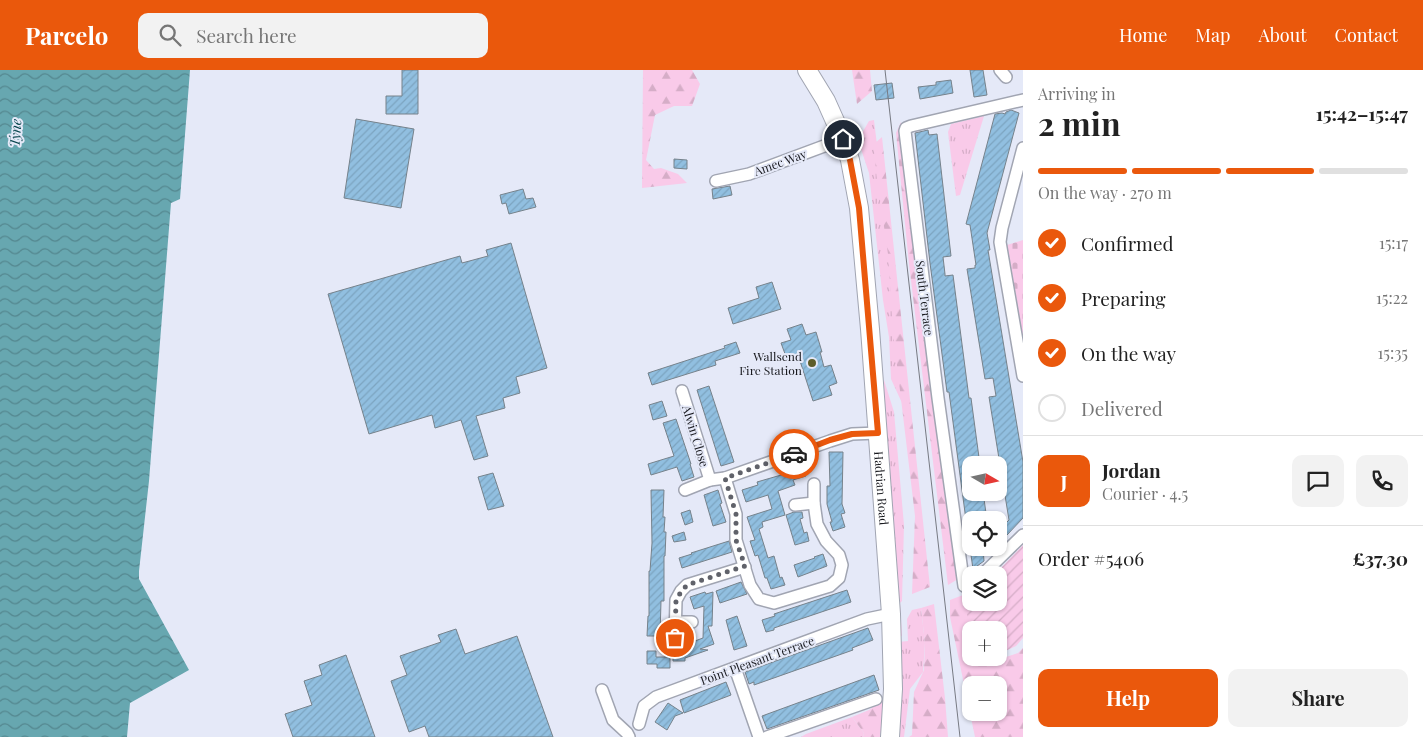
<!DOCTYPE html>
<meta charset="utf-8">
<style>
:root{--surface:#fff;--page:#f2f2f2;--text:#222;--muted:#767676;--line:#e0e0e0;--accent:#ea580c}
body{margin:0;font-family:"Playfair Display",serif;background:var(--page);color:var(--text);height:100vh;display:flex;flex-direction:column;font-size:19px;white-space:nowrap}
*{box-sizing:border-box;margin:0}
p{font-size:16px;color:var(--muted)}
.icon{flex:none;width:28px;height:28px;fill:none;stroke:currentColor;stroke-width:2;stroke-linecap:round;stroke-linejoin:round}
.map{position:relative;flex:1;overflow:hidden}
.side{display:flex;flex-direction:column;background:var(--surface);width:400px}
.side>*{flex:none}
.needle{width:32px;rotate:99deg}
.fabs{position:absolute;left:962px;top:386px;display:grid;gap:10px}
.fabs a{display:grid;place-items:center;width:45px;height:45px;border-radius:10px;background:var(--surface);box-shadow:0 1px 4px #0004;font-size:25px}
.pin{position:absolute;display:grid;place-items:center;width:42px;height:42px;color:#fff;margin:-21px;border:2px solid #fff;border-radius:50%;box-shadow:0 1px 5px #0007}
.courier{position:absolute;display:grid;place-items:center;width:50px;height:50px;margin:-25px;border:4px solid #ea580c;border-radius:50%;background:#fff;color:#222;box-shadow:0 1px 6px #0007}
.headline em{font-style:normal;font-weight:700}
.headline div{display:flex;flex-direction:column-reverse}
.headline{display:flex;align-items:center;justify-content:space-between;height:85px;padding:0 15px}
h1{font-size:32px;font-weight:700;line-height:38px}
.bar{display:grid;grid-template-columns:repeat(4,1fr);gap:8px 5px;align-content:center;height:60px;padding:0 15px}
.bar i{height:6px;border-radius:4px;background:var(--line)}
.bar .selected{background:var(--accent)}
.bar p{grid-column:span 4}
.line{display:flex;align-items:center;gap:12px;padding:0 15px;border-top:1px solid var(--line)}
.line div{flex:1}
.round{display:grid;place-items:center;flex:none;width:52px;height:52px;border-radius:10px;background:var(--page)}
ol{padding:0 15px;list-style:none}
li{display:flex;align-items:center;gap:15px;height:55px}
li p{margin-inline-start:auto}
li .icon{padding:5px;border-radius:50%;background:var(--accent);color:#fff;stroke-width:4}
li:last-child{color:var(--muted)}
li i{width:28px;height:28px;border:2px solid var(--line);border-radius:50%}
.cta{display:flex;gap:10px;margin-top:auto;padding:10px 15px}
.cta a{flex:1;height:58px;border-radius:10px;background:var(--accent);color:#fff;font-size:20px;font-weight:700;line-height:58px;text-align:center}
.cta a+a{background:var(--page);color:var(--text)}
header{display:flex;align-items:center;gap:30px;box-sizing:border-box;height:70px;padding:0 25px;background:var(--accent);color:#fff}
header strong{font-size:24px}
nav{display:flex;gap:28px;margin-inline-start:auto;font-size:18px}
.search{width:350px;height:45px;background:var(--page);display:flex;align-items:center;gap:12px;box-sizing:border-box;padding:0 18px;border-radius:10px;color:var(--muted);font-size:19px}
main{display:flex;flex:1;min-height:0}
.map>svg:first-child{display:block}
.grass{fill:url(#grass-tufts)}
.forest{fill:url(#forest-firs);fill-rule:evenodd}
.cemetery{fill:url(#cemetery-stones)}
.garden{fill:url(#garden-furrows)}
.water{fill:url(#water-waves)}
.building{fill:url(#building-hatch);stroke:#76828b}
.lines{fill:none;stroke-linecap:round;stroke-linejoin:round}
.street-casing{stroke:#a1a5b2;stroke-width:14}
.primary-casing{stroke:#a1a5b2;stroke-width:20}
.street{stroke:#fff;stroke-width:11}
.primary{stroke:#fff;stroke-width:18}
.tram{stroke:#777a83;stroke-width:1}
.done{stroke:#60626a;stroke-width:5;stroke-dasharray:0 9}
.route{stroke:#ea580c;stroke-width:6}
.poi-dot{fill:#5d5d2a;stroke:#e5e9f8;stroke-width:2}
.labels{text-anchor:middle;dominant-baseline:central;stroke-width:4;stroke-linejoin:round;paint-order:stroke}
.street-label{font-size:12px;fill:#18191e;stroke:#e5e9f8}
.poi-label{font-size:12px;fill:#18191e;stroke:#e5e9f8;text-anchor:end}
.water-label{font-size:14px;font-style:italic;fill:#08454d;stroke:#e5e9f8}
</style>
<header>
<strong>Parcelo</strong>
<div class="search"><svg class="icon" aria-label="search" viewBox="0 0 24 24"><circle cx="10" cy="10" r="6"/><path d="M15 15l6 6"/></svg>Search here</div>
<nav><a>Home</a><a>Map</a><a>About</a><a>Contact</a></nav>
</header>
<main>
<div class="map">
<svg width="1023" height="667" viewBox="0 0 1023 667">
<defs>
<pattern id="grass-tufts" width="24" height="20" patternUnits="userSpaceOnUse" patternTransform="scale(1.25)"><rect width="24" height="20" fill="#f9cae9"/><path d="M3 7l-1-3M5 7V3M7 7l1-3M15 17l-1-3M17 17v-4M19 17l1-3" fill="none" stroke="#d5adc7"/></pattern>
<pattern id="forest-firs" width="22" height="20" patternUnits="userSpaceOnUse" patternTransform="scale(1.25)"><rect width="22" height="20" fill="#f9cae9"/><path d="M5 1l3.5 6h-7zM16 11l3.5 6h-7z" fill="#d5adc7"/></pattern>
<pattern id="cemetery-stones" width="16" height="16" patternUnits="userSpaceOnUse" patternTransform="scale(1.25)"><rect width="16" height="16" fill="#f9cae9"/><path d="M2 7V4a2 2 0 0 1 4 0v3zM10 15v-3a2 2 0 0 1 4 0v3z" fill="#d5adc7"/></pattern>
<pattern id="garden-furrows" width="10" height="10" patternUnits="userSpaceOnUse" patternTransform="scale(1.25)"><rect width="10" height="10" fill="#f9cae9"/><path d="M-1 1l2-2M0 10L10 0M9 11l2-2" fill="none" stroke="#d5adc7"/></pattern>
<pattern id="water-waves" width="16" height="10" patternUnits="userSpaceOnUse" patternTransform="scale(1.25)"><rect width="16" height="10" fill="#67a7b0"/><path d="M0 5q4-4 8 0t8 0" fill="none" stroke="#54878f"/></pattern>
<pattern id="building-hatch" width="6" height="6" patternUnits="userSpaceOnUse" patternTransform="scale(1.25)"><rect width="6" height="6" fill="#91bfe0"/><path d="M-1 1l2-2M0 6l6-6M5 7l2-2" fill="none" stroke="#7ca4c0"/></pattern>
</defs>
<rect width="100%" height="100%" fill="#e5e9f8"/>
<g class="grass">
<path d="M984,46l-24,79 -4,1 -8,-64 3,-8z"/>
<path d="M874,50l25,209 3,74 -11,-24 -2,-42 -6,-37 -14,-127 -11,-33 11,-19z"/>
<path d="M884,310l10,32 10,113 -2,76 -2,2 2,33h-5l-16,-219z"/>
<path d="M921,538l4,35 -2,29 -13,17 -6,48h-9l3,-95 10,-1 -1,-22 5,-9z"/>
<path d="M852,647l12,16 -1,4h-62l5,-3z"/>
</g>
<g class="forest">
<path d="M643,0h49l8,14 -8,22h-18l-19,9 -9,45 8,9 7,-1 17,6 9,9 -45,5z"/>
<path d="M852,0h18l2,21 -15,13z"/>
<path d="M901,52l7,86 50,371 -10,6 -39,-321 -13,-131z"/>
<path d="M882,67l48,450 -18,7 3,-78 -22,-184 -5,-78 -12,-82 -2,-28z"/>
<path d="M963,525l13,35h-5v28h15l2,5 30,-10 5,-5v89h-48l-25,-120v-17zM971,615h28v27h-28z"/>
<path d="M934,534l11,94 3,39h-39l3,-2 2,-43 10,-22 1,-27 -4,-35z"/>
<path d="M887,627l-7,40h-17l1,-4 -12,-16 17,-7z"/>
</g>
<path class="cemetery" d="M1023,170v97l-16,-92z"/>
<path class="garden" d="M1023,475v93l-7,8 -17,8v-24h-27l-10,-31 9,-5v8h28v-27h-5z"/>
<path class="water" d="M0,0h190l-10,129 -9,4 -22,278 -10,90v8l50,91 -59,33 -3,34h-127z"/>
<g class="building">
<path d="M402,0h16v44h-32v-18h16z"/>
<path d="M970,0h13l4,25 -13,2z"/>
<path d="M951,10l2,13 -33,6 -2,-12 18,-2v-3z"/>
<path d="M892,13l2,15 -18,2 -2,-15z"/>
<path d="M1011,40l8,3 -32,120 3,17h-2l35,212v56l-16,17 -7,-6 9,-9 -20,-123 7,-1 -3,-18 -8,1 -18,-110 8,-1v-3h1l-6,-40 -4,-1 29,-110 7,-1 3,1 1,-2z"/>
<path d="M356,49l58,10 -13,79 -57,-10z"/>
<path d="M928,60l1,5 8,-1 14,122 -8,1 2,17v2l8,-1 16,123h2l9,67h-9v27h12l4,28h-21l-17,-128h-2l-17,-129 -15,-130z"/>
<path d="M674,89l13,1v9l-13,-1z"/>
<path d="M730,116l2,9 -19,4 -1,-10z"/>
<path d="M523,119l3,10 7,-1 3,9 -27,7 -3,-11 -4,1 -2,-9z"/>
<path d="M511,173l36,125 -31,9 4,16 -17,5 2,10 -29,8 12,40 -14,4 -13,-40 -26,8 -3,-13 -63,19 -41,-140 132,-38 2,7 26,-7 -2,-6z"/>
<path d="M772,212l9,27 -48,15 -5,-16 31,-10 -3,-11z"/>
<path d="M802,254l4,11 10,-3 6,20h-2l4,15 7,-2 6,18 -8,3 3,9 -19,6 -14,-43 -11,4 -7,-19 10,-3 -4,-11z"/>
<path d="M736,272l4,11 -25,8 1,4 -64,20 -4,-12 77,-25 -1,-2z"/>
<path d="M709,316l25,76 -13,4 -24,-76z"/>
<path d="M662,331l5,15 -14,4 -4,-15z"/>
<path d="M676,349l15,45h-1l4,13 -12,4 -5,-14 -26,8 -3,-11 26,-8 -11,-33z"/>
<path d="M829,382h14l-1,52 3,9 -4,1 4,13 -12,4 -3,-9h2l-5,-18v-18h3z"/>
<path d="M802,395l4,11 -13,4 2,5 -17,6 7,24 -23,7 1,5 -4,2 9,29 6,-2 6,22 2,-1 3,8 -14,4 -4,-11h-2l-7,-23 -3,1 -5,-15 5,-1 -8,-23 25,-8 -4,-14 -22,7 -4,-12 16,-5 -1,-3 38,-11 -1,-4z"/>
<path d="M493,403l11,33 -16,4 -10,-33z"/>
<path d="M651,420h13l-1,27h2l-1,15h2l-1,24h-1v45h-3l-1,35h-13l1,-20h1v-45h1l2,-28z"/>
<path d="M718,420l4,13 -2,1 6,18 -13,4 -9,-31z"/>
<path d="M690,440l3,12 -8,3 -4,-12z"/>
<path d="M794,442h8l1,6 -3,1 4,14 3,-1 2,9 -14,4 -9,-30z"/>
<path d="M684,462l2,8 -12,2 -2,-6z"/>
<path d="M729,471l3,11 -50,16 -3,-10 13,-4 -1,-1z"/>
<path d="M970,478h13l1,13 -11,8z"/>
<path d="M823,484l4,12 -29,11 -4,-12 21,-7 -1,-1z"/>
<path d="M741,512l6,12 -27,9 -4,-12z"/>
<path d="M847,520l4,12 -77,26v2l-8,2 -4,-12 13,-4 -1,-2z"/>
<path d="M705,522l1,2 7,-2 -1,34h-4l6,18 -14,5 8,1 -23,8v3h-12v-13l13,1 -2,-4 19,-7 1,-32 -10,3 -4,-12z"/>
<path d="M737,546l10,30 -13,4 -8,-30z"/>
<path d="M868,558l5,12 -21,8 1,2 -99,35v-3l-5,2 -4,-12z"/>
<path d="M456,559l9,25 52,-18 36,101h-124l-4,-11 -16,6 -18,-51 16,-6 -7,-19 41,-14 -3,-7z"/>
<path d="M647,581h9v6h14v11h-13v-4h-10z"/>
<path d="M346,585l29,82h-82l-8,-23 27,-9 -8,-24 18,-6 -3,-10z"/>
<path d="M874,605l5,15 -112,39 -5,-13z"/>
<path d="M726,612l5,13 -47,18 -4,-13z"/>
<path d="M668,633l15,10 -8,3 -8,14 -12,-8z"/>
</g>
<g class="lines">
<g class="street-casing">
<g id="street">
<path d="M1000,0l6,7"/>
<path d="M1023,78l-21,80 -2,14 23,134"/>
<path d="M716,111l33,-7 94,-35"/>
<path d="M682,321l28,89"/>
<path d="M725,408l11,36v26l14,45 9,14 15,4 56,-17 9,-8 3,-13 -3,-10 -13,-14 -9,-17 -3,-21v-19"/>
<path d="M685,420l25,-10 15,-2 105,-37 22,-7 26,-1"/>
<path d="M795,435l19,-2"/>
<path d="M982,505l41,-40"/>
<path d="M971,513l-7,3 -26,-188 -33,-267 1,-3 5,-2 112,-26"/>
<path d="M676,552h16"/>
<path d="M675,568l1,-38 5,-9 6,-6 58,-18"/>
<path d="M735,598l24,69"/>
<path d="M602,620l11,30 14,13 2,4"/>
<path d="M639,654l5,-18 12,-9 211,-78 24,-5"/>
<path d="M767,667l109,-38"/>
</g>
</g>
<g class="primary-casing">
<g id="primary">
<path id="s1" d="M807,0l19,31 17,38 7,21 9,48 11,121 21,285 2,75 -3,48"/>
</g>
</g>
<use href="#street" class="street"/>
<use href="#primary" class="primary"/>
<path class="tram" d="M885,0l75,667"/>
</g>
<g class="lines">
<path class="done" d="M675,568l1,-38 5,-8 6,-7 58,-19 -9,-26v-26l-11,-36 69,-24"/>
<path class="route" d="M794,384l36,-14 22,-6 26,-1 -19,-225 -9,-48 -7,-21"/>
</g>
<circle class="poi-dot" cx="812" cy="293" r="5"/>
<g class="labels">
<g class="street-label">
<text transform="translate(780 92) rotate(-20)">Amec Way</text>
<text transform="translate(925 228) rotate(83)">South Terrace</text>
<text transform="translate(696 366) rotate(73)">Alwin Close</text>
<text stroke="none"><textPath href="#s1" startOffset="430">Hadrian Road</textPath></text>
<text transform="translate(757 590) rotate(-20)">Point Pleasant Terrace</text>
</g>
<g class="poi-label">
<text x="802" y="286">Wallsend<tspan x="802" dy="14">Fire Station</tspan></text>
</g>
<g class="water-label">
<text transform="translate(15 63) rotate(-86)">Tyne</text>
</g>
</g>
</svg>
<div class="fabs">
<a><svg class="needle" viewBox="-14 -14 28 28"><path d="M0-13l5 13h-10z" fill="#e53935"/><path d="M0 13l5-13h-10z" fill="#767676"/></svg></a>
<a><svg class="icon" aria-label="locate" viewBox="0 0 24 24"><circle cx="12" cy="12" r="6"/><path d="M12 2v4M12 18v4M2 12h4M18 12h4"/></svg></a>
<a><svg class="icon" aria-label="layers" viewBox="0 0 24 24"><path d="M12 4l9 5-9 5-9-5zM3 14l9 5 9-5"/></svg></a>
<a>+</a>
<a>−</a>
</div>
<div class="pin" style="left:675px;top:568px;background:#ea580c"><svg class="icon" aria-label="bag" viewBox="0 0 24 24"><path d="M5 8h14l-1 12H6zM9 8a3 3 0 0 1 6 0"/></svg></div>
<div class="pin" style="left:843px;top:69px;background:#1f2937"><svg class="icon" aria-label="home" viewBox="0 0 24 24"><path d="M3 11l9-7 9 7M6 9v11h12V9"/></svg></div>
<div class="courier" style="left:794px;top:384px"><svg class="icon" aria-label="car" viewBox="0 0 24 24"><path d="M5 17H2v-5l4-1 3-4h7l3 4 3 1v5h-3M9 17h6M6 11h13"/><circle cx="7" cy="17" r="2"/><circle cx="17" cy="17" r="2"/></svg></div>
</div>
<section class="side">
<div class="headline"><div><h1>2 min</h1><p>Arriving in</p></div><em>15:42–15:47</em></div>
<div class="bar"><i class="selected"></i><i class="selected"></i><i class="selected"></i><i></i><p>On the way · 270 m</p></div>
<ol>
<li><svg class="icon" aria-label="check" viewBox="0 0 24 24"><path d="M5 12l5 5 9-10"/></svg>Confirmed<p>15:17</p></li>
<li><svg class="icon" aria-label="check" viewBox="0 0 24 24"><path d="M5 12l5 5 9-10"/></svg>Preparing<p>15:22</p></li>
<li><svg class="icon" aria-label="check" viewBox="0 0 24 24"><path d="M5 12l5 5 9-10"/></svg>On the way<p>15:35</p></li>
<li><i></i>Delivered</li>
</ol>
<div class="line" style="height:90px"><b class="round" style="background:var(--accent);color:#fff">J</b><div><b>Jordan</b><p>Courier · 4.5</p></div><a class="round"><svg class="icon" aria-label="chat" viewBox="0 0 24 24"><path d="M4 5h16v11H9l-5 4z"/></svg></a><a class="round"><svg class="icon" aria-label="phone" viewBox="0 0 24 24"><path d="M5 4h4l2 5-3 2q2 4 5 5l2-3 5 2v4C11 20 4 13 5 4z"/></svg></a></div>
<div class="line" style="height:65px"><div>Order #5406</div><b>£37.30</b></div>
<div class="cta"><a>Help</a><a>Share</a></div>
</section>
</main>
